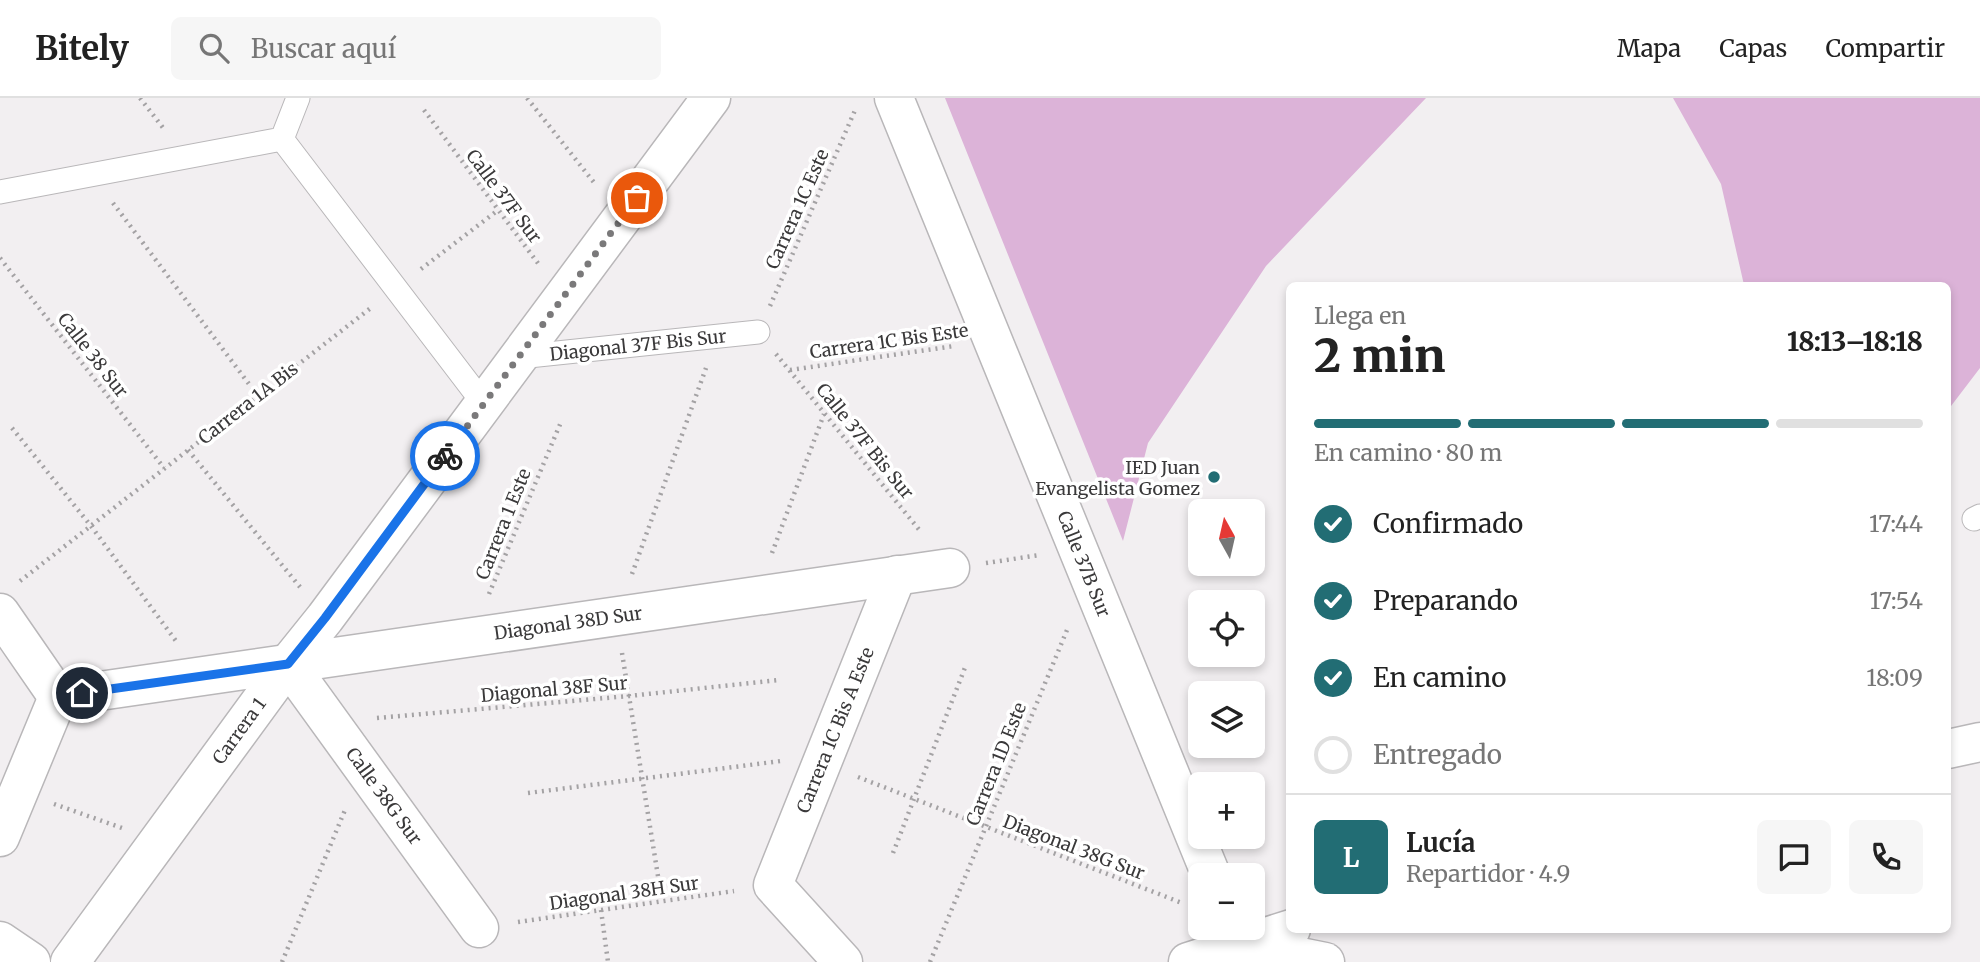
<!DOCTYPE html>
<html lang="es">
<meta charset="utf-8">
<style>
:root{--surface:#fff;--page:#f6f6f6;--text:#222;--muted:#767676;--line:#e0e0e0;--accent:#226d74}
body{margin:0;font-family:Merriweather,serif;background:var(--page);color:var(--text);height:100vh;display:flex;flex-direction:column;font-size:26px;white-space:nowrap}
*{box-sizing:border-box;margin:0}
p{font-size:23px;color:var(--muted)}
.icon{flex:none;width:38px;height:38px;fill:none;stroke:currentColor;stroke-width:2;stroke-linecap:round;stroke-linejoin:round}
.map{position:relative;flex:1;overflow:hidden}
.panel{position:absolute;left:1286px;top:184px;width:665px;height:651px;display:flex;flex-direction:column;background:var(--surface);border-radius:10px;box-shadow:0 4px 10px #0003}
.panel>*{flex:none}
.needle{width:46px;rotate:352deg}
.tools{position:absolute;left:1188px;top:401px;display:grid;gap:14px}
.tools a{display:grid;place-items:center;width:77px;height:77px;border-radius:10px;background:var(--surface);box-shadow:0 4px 10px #0003;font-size:35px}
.pin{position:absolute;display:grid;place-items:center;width:60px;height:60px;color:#fff;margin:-30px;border:4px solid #fff;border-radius:50%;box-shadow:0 2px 7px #0007}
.courier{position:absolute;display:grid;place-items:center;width:70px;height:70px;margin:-35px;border:5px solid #1a73e8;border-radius:50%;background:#fff;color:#222;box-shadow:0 2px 9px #0007}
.overview em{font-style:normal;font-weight:800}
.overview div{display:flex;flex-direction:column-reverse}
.overview{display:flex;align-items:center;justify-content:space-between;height:119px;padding:0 28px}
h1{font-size:46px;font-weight:800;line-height:52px}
.bar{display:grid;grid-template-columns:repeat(4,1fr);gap:10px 7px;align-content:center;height:84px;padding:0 28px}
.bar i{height:9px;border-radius:5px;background:var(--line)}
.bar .active{background:var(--accent)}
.bar p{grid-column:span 4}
.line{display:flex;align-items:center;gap:18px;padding:0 28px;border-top:2px solid var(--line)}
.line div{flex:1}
.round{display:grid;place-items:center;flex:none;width:74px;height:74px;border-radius:10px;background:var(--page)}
ol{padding:0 28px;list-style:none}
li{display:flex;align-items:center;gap:21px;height:77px}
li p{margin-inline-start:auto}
li .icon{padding:7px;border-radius:50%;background:var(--accent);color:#fff;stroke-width:4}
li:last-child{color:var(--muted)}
li i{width:38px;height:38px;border:4px solid var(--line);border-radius:50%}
header{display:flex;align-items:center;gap:42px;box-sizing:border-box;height:98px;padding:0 35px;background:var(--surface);border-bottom:2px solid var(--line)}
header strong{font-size:33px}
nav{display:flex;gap:38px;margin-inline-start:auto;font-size:24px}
.search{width:490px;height:63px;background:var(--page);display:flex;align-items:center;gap:18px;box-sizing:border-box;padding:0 24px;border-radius:10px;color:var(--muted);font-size:26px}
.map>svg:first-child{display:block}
.green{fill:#dcb3d8}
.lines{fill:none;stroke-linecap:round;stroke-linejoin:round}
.lane-casing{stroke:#b9b7b9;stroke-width:25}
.street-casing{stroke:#b9b7b9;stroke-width:41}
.secondary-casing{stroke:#b9b7b9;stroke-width:41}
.path{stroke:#a4a2a4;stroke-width:4.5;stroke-dasharray:2 5;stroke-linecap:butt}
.lane{stroke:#fff;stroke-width:23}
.street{stroke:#fff;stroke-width:38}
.secondary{stroke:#fff;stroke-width:38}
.done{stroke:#7a797a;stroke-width:7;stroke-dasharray:0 12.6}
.route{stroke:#1a73e8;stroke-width:9}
.poi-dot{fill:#226d74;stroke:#fff;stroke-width:2.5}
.labels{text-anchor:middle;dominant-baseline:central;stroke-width:7;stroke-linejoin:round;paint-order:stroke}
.street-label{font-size:18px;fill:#3a393a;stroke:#fff}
.poi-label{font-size:18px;fill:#3a393a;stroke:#fff;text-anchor:end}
</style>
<header>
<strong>Bitely</strong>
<div class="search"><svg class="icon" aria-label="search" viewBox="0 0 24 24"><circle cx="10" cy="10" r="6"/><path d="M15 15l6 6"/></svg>Buscar aquí</div>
<nav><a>Mapa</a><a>Capas</a><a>Compartir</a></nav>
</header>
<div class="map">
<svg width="1980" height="864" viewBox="0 0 1980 864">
<rect width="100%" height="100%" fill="#f2eff1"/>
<g class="green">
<path d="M945,0h481l-160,168 -118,177 -25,98z"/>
<path d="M1673,0h307v270l-32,42v-125h-204l-23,-101z"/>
</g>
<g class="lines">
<g class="lane-casing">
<g id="lane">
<path d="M282,41l202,265"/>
<path d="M0,94l282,-53 16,-41"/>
<path d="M519,259l239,-25"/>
<path d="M1974,421l6,-3"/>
</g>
</g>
<g class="street-casing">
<g id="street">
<path d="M0,515l58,84"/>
<path d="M288,566l191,264"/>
<path d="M58,599l892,-129"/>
<path d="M0,739l58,-140"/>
<path d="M70,864l218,-298 37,-46 386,-520"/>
<path d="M843,864l-70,-77 124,-310"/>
</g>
</g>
<g class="secondary-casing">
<g id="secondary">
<path d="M894,0l317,777"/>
<path d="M1948,651l32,-7"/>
<path d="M0,843l31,21"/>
<path d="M1245,848l80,16"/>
<path d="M1188,864l103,-33"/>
</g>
</g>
<g class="path">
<path d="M140,0l24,31"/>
<path d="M527,0l69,87"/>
<path d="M424,12l116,156"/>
<path d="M113,105l145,193"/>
<path d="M0,160l164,210"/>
<path d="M421,171l76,-58"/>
<path d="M770,208l86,-198"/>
<path d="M776,256l145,178"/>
<path d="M790,272l164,-24"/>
<path d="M12,330l79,98 85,115"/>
<path d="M188,352l112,137"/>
<path d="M772,455l52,-139"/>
<path d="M986,465l54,-8"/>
<path d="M632,476l74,-206"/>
<path d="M20,483l352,-274"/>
<path d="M489,496l72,-172"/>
<path d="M622,555l40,248"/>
<path d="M377,620l252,-22 149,-16"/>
<path d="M858,679l324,126"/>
<path d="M528,695l253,-32"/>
<path d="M54,706l68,24"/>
<path d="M893,755l73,-188"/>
<path d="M601,812l7,52"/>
<path d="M518,824l216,-31"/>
<path d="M282,864l63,-152"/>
<path d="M930,864l137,-332"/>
</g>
<use href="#lane" class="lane"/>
<use href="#street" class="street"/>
<use href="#secondary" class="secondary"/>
</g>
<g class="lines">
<path class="done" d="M445,358l192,-258"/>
<path class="route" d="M82,595l206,-29 37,-46 120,-162"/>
</g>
<circle class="poi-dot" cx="1214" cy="379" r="7"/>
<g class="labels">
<g class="street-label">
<text transform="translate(504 98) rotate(53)">Calle 37F Sur</text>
<text transform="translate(797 111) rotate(-66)">Carrera 1C Este</text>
<text transform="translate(889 243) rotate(-8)">Carrera 1C Bis Este</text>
<text transform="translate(638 247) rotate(-6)">Diagonal 37F Bis Sur</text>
<text transform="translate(93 257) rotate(52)">Calle 38 Sur</text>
<text transform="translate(248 305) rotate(-38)">Carrera 1A Bis</text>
<text transform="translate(865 343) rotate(51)">Calle 37F Bis Sur</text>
<text transform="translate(503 426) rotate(-68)">Carrera 1 Este</text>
<text transform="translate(1084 466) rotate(68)">Calle 37B Sur</text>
<text transform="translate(568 525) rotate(-8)">Diagonal 38D Sur</text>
<text transform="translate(554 591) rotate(-5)">Diagonal 38F Sur</text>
<text transform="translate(835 632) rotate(-68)">Carrera 1C Bis A Este</text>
<text transform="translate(239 633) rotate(-54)">Carrera 1</text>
<text transform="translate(996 666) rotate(-68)">Carrera 1D Este</text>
<text transform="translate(384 698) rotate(54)">Calle 38G Sur</text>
<text transform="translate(1074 749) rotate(21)">Diagonal 38G Sur</text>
<text transform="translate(624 795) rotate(-8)">Diagonal 38H Sur</text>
</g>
<g class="poi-label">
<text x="1200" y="369">IED Juan<tspan x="1200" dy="21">Evangelista Gomez</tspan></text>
</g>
</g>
</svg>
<div class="tools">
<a><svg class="needle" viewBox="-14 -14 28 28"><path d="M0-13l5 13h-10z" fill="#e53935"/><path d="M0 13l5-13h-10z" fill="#767676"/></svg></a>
<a><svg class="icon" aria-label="locate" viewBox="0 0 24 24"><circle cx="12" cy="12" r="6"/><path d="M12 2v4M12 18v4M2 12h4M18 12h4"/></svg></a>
<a><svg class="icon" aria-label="layers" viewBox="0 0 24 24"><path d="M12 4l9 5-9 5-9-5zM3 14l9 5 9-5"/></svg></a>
<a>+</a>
<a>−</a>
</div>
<div class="pin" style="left:637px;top:100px;background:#ea580c"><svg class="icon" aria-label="bag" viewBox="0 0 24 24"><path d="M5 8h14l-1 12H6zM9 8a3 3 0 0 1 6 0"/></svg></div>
<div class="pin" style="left:82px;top:595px;background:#1f2937"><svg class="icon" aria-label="home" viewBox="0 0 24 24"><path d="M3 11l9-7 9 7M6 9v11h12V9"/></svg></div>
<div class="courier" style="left:445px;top:358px"><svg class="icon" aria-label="bike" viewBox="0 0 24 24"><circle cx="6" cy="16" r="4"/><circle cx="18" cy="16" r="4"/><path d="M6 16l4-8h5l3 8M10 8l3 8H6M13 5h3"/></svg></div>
<section class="panel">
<div class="overview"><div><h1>2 min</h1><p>Llega en</p></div><em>18:13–18:18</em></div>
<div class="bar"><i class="active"></i><i class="active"></i><i class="active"></i><i></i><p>En camino · 80 m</p></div>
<ol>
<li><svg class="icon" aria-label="check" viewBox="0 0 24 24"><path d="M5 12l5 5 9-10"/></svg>Confirmado<p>17:44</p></li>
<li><svg class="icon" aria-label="check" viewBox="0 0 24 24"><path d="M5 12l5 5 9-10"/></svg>Preparando<p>17:54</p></li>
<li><svg class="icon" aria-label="check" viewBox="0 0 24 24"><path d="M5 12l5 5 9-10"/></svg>En camino<p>18:09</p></li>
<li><i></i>Entregado</li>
</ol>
<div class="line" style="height:126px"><b class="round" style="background:var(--accent);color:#fff">L</b><div><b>Lucía</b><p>Repartidor · 4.9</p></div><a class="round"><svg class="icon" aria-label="chat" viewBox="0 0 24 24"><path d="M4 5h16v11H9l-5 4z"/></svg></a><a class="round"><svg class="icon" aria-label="phone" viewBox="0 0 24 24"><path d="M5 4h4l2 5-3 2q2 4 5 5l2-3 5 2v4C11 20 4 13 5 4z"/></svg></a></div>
</section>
</div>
